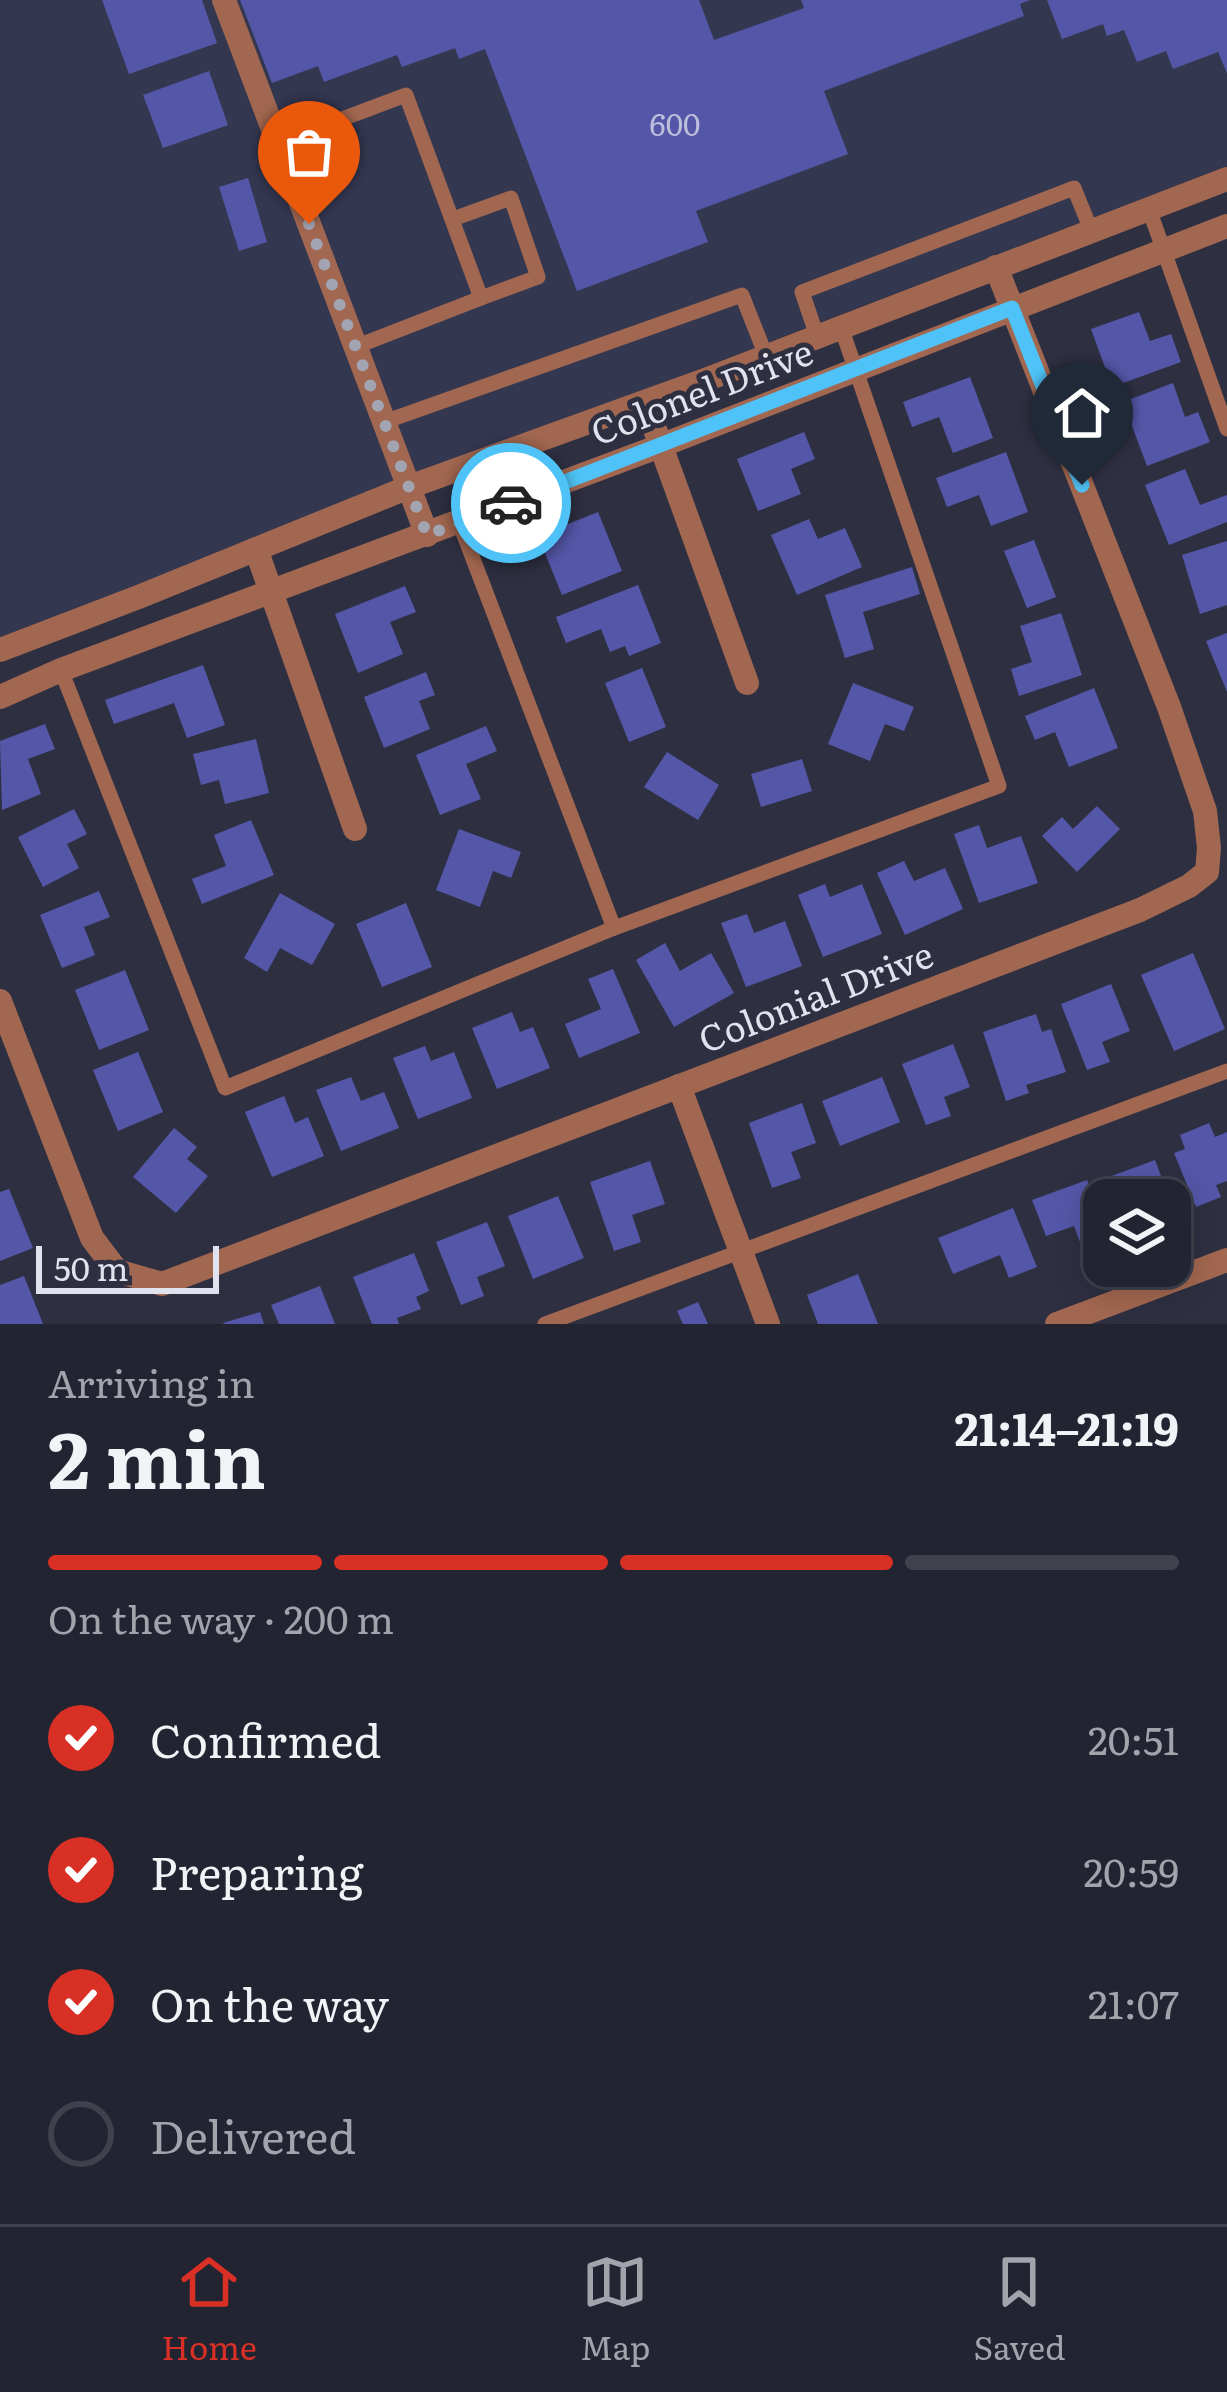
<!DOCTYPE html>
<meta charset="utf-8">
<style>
:root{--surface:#222432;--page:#2e303e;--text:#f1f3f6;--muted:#a2a4ac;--line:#3f414d;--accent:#d93025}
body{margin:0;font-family:Literata,serif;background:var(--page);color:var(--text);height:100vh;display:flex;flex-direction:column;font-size:45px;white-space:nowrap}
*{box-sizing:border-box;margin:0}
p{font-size:39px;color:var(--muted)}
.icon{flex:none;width:66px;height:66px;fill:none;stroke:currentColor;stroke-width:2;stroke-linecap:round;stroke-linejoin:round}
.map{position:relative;height:1324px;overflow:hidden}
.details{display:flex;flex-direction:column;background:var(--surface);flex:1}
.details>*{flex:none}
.buttons{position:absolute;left:1083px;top:1179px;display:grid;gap:24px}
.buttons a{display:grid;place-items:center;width:108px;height:108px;border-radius:24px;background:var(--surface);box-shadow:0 6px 30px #0003,0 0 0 3px var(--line);font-size:60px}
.scale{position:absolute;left:36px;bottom:30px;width:183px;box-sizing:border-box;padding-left:12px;border:6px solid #e0e2ee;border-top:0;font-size:33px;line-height:42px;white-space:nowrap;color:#e0e2ee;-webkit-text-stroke:9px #2e3042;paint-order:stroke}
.pin{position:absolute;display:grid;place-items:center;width:102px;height:102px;color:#fff;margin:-123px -51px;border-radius:50% 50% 50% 0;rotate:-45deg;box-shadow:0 0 12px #0007}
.pin .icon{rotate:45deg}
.courier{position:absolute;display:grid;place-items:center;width:120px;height:120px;margin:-60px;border:9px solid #4fc3f7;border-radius:50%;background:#fff;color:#222;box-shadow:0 3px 15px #0007}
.head em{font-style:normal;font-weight:700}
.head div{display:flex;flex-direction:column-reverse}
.head{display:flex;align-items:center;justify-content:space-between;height:204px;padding:0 48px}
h1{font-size:78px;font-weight:700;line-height:90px}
.bar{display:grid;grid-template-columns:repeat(4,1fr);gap:18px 12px;align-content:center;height:144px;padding:0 48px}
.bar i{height:15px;border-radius:9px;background:var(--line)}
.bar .on{background:var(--accent)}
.bar p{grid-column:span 4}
ol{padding:0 48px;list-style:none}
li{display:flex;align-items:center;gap:36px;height:132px}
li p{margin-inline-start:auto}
li .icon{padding:12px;border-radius:50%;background:var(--accent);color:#fff;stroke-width:4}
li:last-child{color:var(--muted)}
li i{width:66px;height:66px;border:6px solid var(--line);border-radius:50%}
.tabs{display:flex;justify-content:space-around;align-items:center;height:168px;border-top:3px solid var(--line);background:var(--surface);font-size:33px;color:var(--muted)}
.tabs a{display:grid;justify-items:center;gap:6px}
.tabs .on{color:var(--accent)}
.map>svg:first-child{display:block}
.built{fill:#343750}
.building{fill:#5457a8}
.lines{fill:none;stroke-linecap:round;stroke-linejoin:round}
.service{stroke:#a26750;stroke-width:15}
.minor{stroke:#a26750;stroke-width:24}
.tertiary{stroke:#a26750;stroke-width:24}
.done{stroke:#a2a4b2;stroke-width:12;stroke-dasharray:0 21.6}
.route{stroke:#4fc3f7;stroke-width:15}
.labels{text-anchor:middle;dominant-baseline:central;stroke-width:10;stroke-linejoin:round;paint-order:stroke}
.number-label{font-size:30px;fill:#bdbfdc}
.street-label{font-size:36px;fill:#e0e2ee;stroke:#2e3042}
</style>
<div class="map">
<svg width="1227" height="1324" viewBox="0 0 1227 1324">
<rect width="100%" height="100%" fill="#2e3042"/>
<path class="built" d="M0,0h1227v166l-1227,471z"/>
<g class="building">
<path d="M102,0h100l15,43 -88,31z"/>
<path d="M240,0h459l15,40 90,-32 -3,-8h229l-10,4 4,12 -200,75 24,63 -152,57 12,31 -131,49 -92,-242 -26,10 -4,-11 -53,19 -5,-12 -73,27 -6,-16 -46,17z"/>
<path d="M1047,0h180v73l-9,-21 -45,17 -7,-18 -29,11 -13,-32 -17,6 -4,-12 -41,15z"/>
<path d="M209,71l19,54 -65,23 -20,-53z"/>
<path d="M248,178l19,64 -28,9 -20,-64z"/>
<path d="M1139,312l11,29 21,-7 10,28 -69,25 -21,-58z"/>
<path d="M970,377l23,61 -40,15 -14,-36 -27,10 -9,-25z"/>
<path d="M1173,383l12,34 13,-5 12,30 -63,24 -24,-64z"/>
<path d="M804,432l11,27 -24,10 10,25 -43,17 -21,-52z"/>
<path d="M1006,452l22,60 -37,14 -12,-31 -32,12 -11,-29z"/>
<path d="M1185,469l15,36 27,-10v27l-58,23 -24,-60z"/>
<path d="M598,512l24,59 -60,24 -24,-59z"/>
<path d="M809,519l9,20 27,-11 17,39 -65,28 -26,-60z"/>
<path d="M1034,540l22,57 -29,11 -23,-57z"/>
<path d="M1227,541v64l-27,9 -18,-59z"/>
<path d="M912,567l8,27 -57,18 11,37 -29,9 -20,-63z"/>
<path d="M638,585l23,58 -32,13 -4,-10 -15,6 -9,-23 -35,14 -10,-26z"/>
<path d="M405,586l11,26 -26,10 13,32 -45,19 -23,-59z"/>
<path d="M1061,613l21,62 -63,21 -8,-27 21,-7 -12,-36z"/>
<path d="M1227,633v59l-21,-51z"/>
<path d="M203,665l22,60 -38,13 -13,-35 -60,21 -9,-24z"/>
<path d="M642,668l24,59 -37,15 -24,-59z"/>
<path d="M426,672l9,23 -16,6 11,28 -46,19 -20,-51z"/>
<path d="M853,683l61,24 -10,24 -19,-7 -15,37 -42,-17z"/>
<path d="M1094,688l24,60 -49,19 -14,-35 -20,8 -10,-24z"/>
<path d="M45,724l10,25 -27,10 13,35 -39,16 -2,-69z"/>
<path d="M486,726l11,25 -31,13 15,35 -41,16 -24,-60z"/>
<path d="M256,739l13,54 -44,11 -6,-24 -18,5 -8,-31z"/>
<path d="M667,752l52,33 -21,35 -54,-33z"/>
<path d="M802,759l10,32 -51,16 -10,-33z"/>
<path d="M1097,806l23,23 -43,43 -35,-36 20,-19 11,12z"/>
<path d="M74,809l13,25 -20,10 12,24 -36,19 -25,-50z"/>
<path d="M251,820l23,55 -72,29 -10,-25 34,-13 -12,-31z"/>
<path d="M979,825l8,23 34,-12 17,47 -59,20 -25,-69z"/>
<path d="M459,829l62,23 -10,26 -18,-7 -13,36 -44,-17z"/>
<path d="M904,861l10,20 31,-13 18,41 -58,26 -28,-62z"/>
<path d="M825,884l5,13 32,-13 20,50 -59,23 -25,-62z"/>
<path d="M99,891l11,26 -26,10 11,28 -33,13 -22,-53z"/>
<path d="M280,893l55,31 -23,41 -32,-17 -13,24 -23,-14z"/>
<path d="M406,903l26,64 -50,20 -26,-63z"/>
<path d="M747,914l7,19 31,-12 17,45 -56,21 -25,-64z"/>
<path d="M665,943l15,28 31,-18 23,40 -60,34 -38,-67z"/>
<path d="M1193,953l32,76 -51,22 -33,-76z"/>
<path d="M613,969l27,64 -61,25 -14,-34 36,-15 -13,-30z"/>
<path d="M125,970l24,60 -50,20 -24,-60z"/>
<path d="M1111,984l19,47 -28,11 8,20 -23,8 -26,-66z"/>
<path d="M512,1012l8,20 13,-5 17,41 -53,21 -25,-61z"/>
<path d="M1036,1014l6,18 9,-3 15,43 -40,13 3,8 -23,8 -23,-69z"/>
<path d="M953,1044l17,43 -26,10 7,19 -25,9 -24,-61z"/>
<path d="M425,1046l6,15 23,-9 18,46 -54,21 -25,-61z"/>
<path d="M138,1052l25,60 -45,19 -25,-61z"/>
<path d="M351,1077l10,24 23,-9 15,36 -58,23 -25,-61z"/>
<path d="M882,1077l18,45 -60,24 -18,-45z"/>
<path d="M284,1096l11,27 13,-6 16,39 -52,21 -27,-65z"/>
<path d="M802,1103l14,40 -25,9 10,26 -29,10 -23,-65z"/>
<path d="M1209,1123l6,14 12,-5v49l-11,4 5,12 -25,10 -22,-54 11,-4 -5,-14z"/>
<path d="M174,1128l23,19 -10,12 21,17 -32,37 -43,-36z"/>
<path d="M1155,1160l15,40h-64l-8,-19z"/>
<path d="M650,1161l15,43 -33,11 9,27 -27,9 -24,-69z"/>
<path d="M1087,1180l17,45v18l-21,7 -9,-24 -28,10 -14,-36z"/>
<path d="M9,1189l24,59 -33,13v-69z"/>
<path d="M558,1196l26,62 -51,21 -25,-63z"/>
<path d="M1013,1208l24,59 -28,11 -9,-23 -47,19 -15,-36z"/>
<path d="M487,1222l18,44 -28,11 7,19 -23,9 -25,-63z"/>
<path d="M414,1253l15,38 -13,6 5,12 -24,9 2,6h-27l-19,-47z"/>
<path d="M858,1274l20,50h-60l-11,-29z"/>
<path d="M24,1276l19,48h-43v-39z"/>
<path d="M320,1286l15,38h-56l-8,-19z"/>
<path d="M698,1302l10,22h-25l-6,-13z"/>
<path d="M260,1312l4,12h-40l-1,-1z"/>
</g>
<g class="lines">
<g class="service">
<path d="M278,143l128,-48 75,203 -126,49"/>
<path d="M1149,209l78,220"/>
<path d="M453,219l58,-21 27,79 -57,21"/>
<path d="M817,336l-15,-44 272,-104 17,42"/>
<path d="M384,422l358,-127 24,61"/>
<path d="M459,522l155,406"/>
<path d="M61,670l164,418 384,-158 390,-144 -158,-459"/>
<path d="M545,1324l682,-253"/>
</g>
<g class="minor">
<path d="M224,0l203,535"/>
<path d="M645,402l102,281"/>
<path d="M256,549l99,280"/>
<path d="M0,1001l92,237 25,33 45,13 978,-374 49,-24 18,-14 2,-24 -4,-37 -36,-104 -173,-440"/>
<path d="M679,1086l89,238"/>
<path d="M1057,1324l170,-64"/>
</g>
<g class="tertiary">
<path d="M0,650l141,-54 268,-109 296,-107 522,-201"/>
<path d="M0,697l61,-27 599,-224 567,-220"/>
</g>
</g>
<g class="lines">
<path class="done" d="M309,224l118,311 84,-32"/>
<path class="route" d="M511,503l501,-195 70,177"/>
</g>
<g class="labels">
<g class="number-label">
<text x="675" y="123">600</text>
</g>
<g class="street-label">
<text transform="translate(701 390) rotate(-21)">Colonel Drive</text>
<text transform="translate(815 995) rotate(-21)">Colonial Drive</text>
</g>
</g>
</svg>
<div class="buttons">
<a><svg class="icon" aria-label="layers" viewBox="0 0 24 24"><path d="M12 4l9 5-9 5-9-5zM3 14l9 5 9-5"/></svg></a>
</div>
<div class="scale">50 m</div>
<div class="pin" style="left:309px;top:224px;background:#ea580c"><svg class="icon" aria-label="bag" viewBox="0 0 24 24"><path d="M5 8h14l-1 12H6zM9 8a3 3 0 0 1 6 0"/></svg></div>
<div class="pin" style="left:1082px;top:485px;background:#1f2937"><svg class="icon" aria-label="home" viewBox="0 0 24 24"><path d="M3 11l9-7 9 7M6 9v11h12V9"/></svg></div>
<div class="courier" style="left:511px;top:503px"><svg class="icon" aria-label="car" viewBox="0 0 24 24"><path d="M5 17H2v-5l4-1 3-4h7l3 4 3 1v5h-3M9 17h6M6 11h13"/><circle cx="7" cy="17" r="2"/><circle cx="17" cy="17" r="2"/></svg></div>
</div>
<section class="details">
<div class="head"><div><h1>2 min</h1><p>Arriving in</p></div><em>21:14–21:19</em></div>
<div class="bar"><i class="on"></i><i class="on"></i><i class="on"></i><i></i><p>On the way · 200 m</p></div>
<ol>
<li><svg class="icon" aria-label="check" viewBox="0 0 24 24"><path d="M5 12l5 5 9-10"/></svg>Confirmed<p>20:51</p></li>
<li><svg class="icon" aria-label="check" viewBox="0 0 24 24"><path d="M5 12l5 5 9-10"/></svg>Preparing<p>20:59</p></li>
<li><svg class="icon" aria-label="check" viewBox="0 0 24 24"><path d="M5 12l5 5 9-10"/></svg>On the way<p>21:07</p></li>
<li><i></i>Delivered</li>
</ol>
</section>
<nav class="tabs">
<a class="on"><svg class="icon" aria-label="home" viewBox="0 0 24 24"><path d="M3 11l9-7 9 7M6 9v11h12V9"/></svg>Home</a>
<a><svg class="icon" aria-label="map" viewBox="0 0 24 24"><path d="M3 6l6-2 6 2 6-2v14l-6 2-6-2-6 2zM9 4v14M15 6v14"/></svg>Map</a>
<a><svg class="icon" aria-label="saved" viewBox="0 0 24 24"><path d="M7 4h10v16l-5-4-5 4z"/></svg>Saved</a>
</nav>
